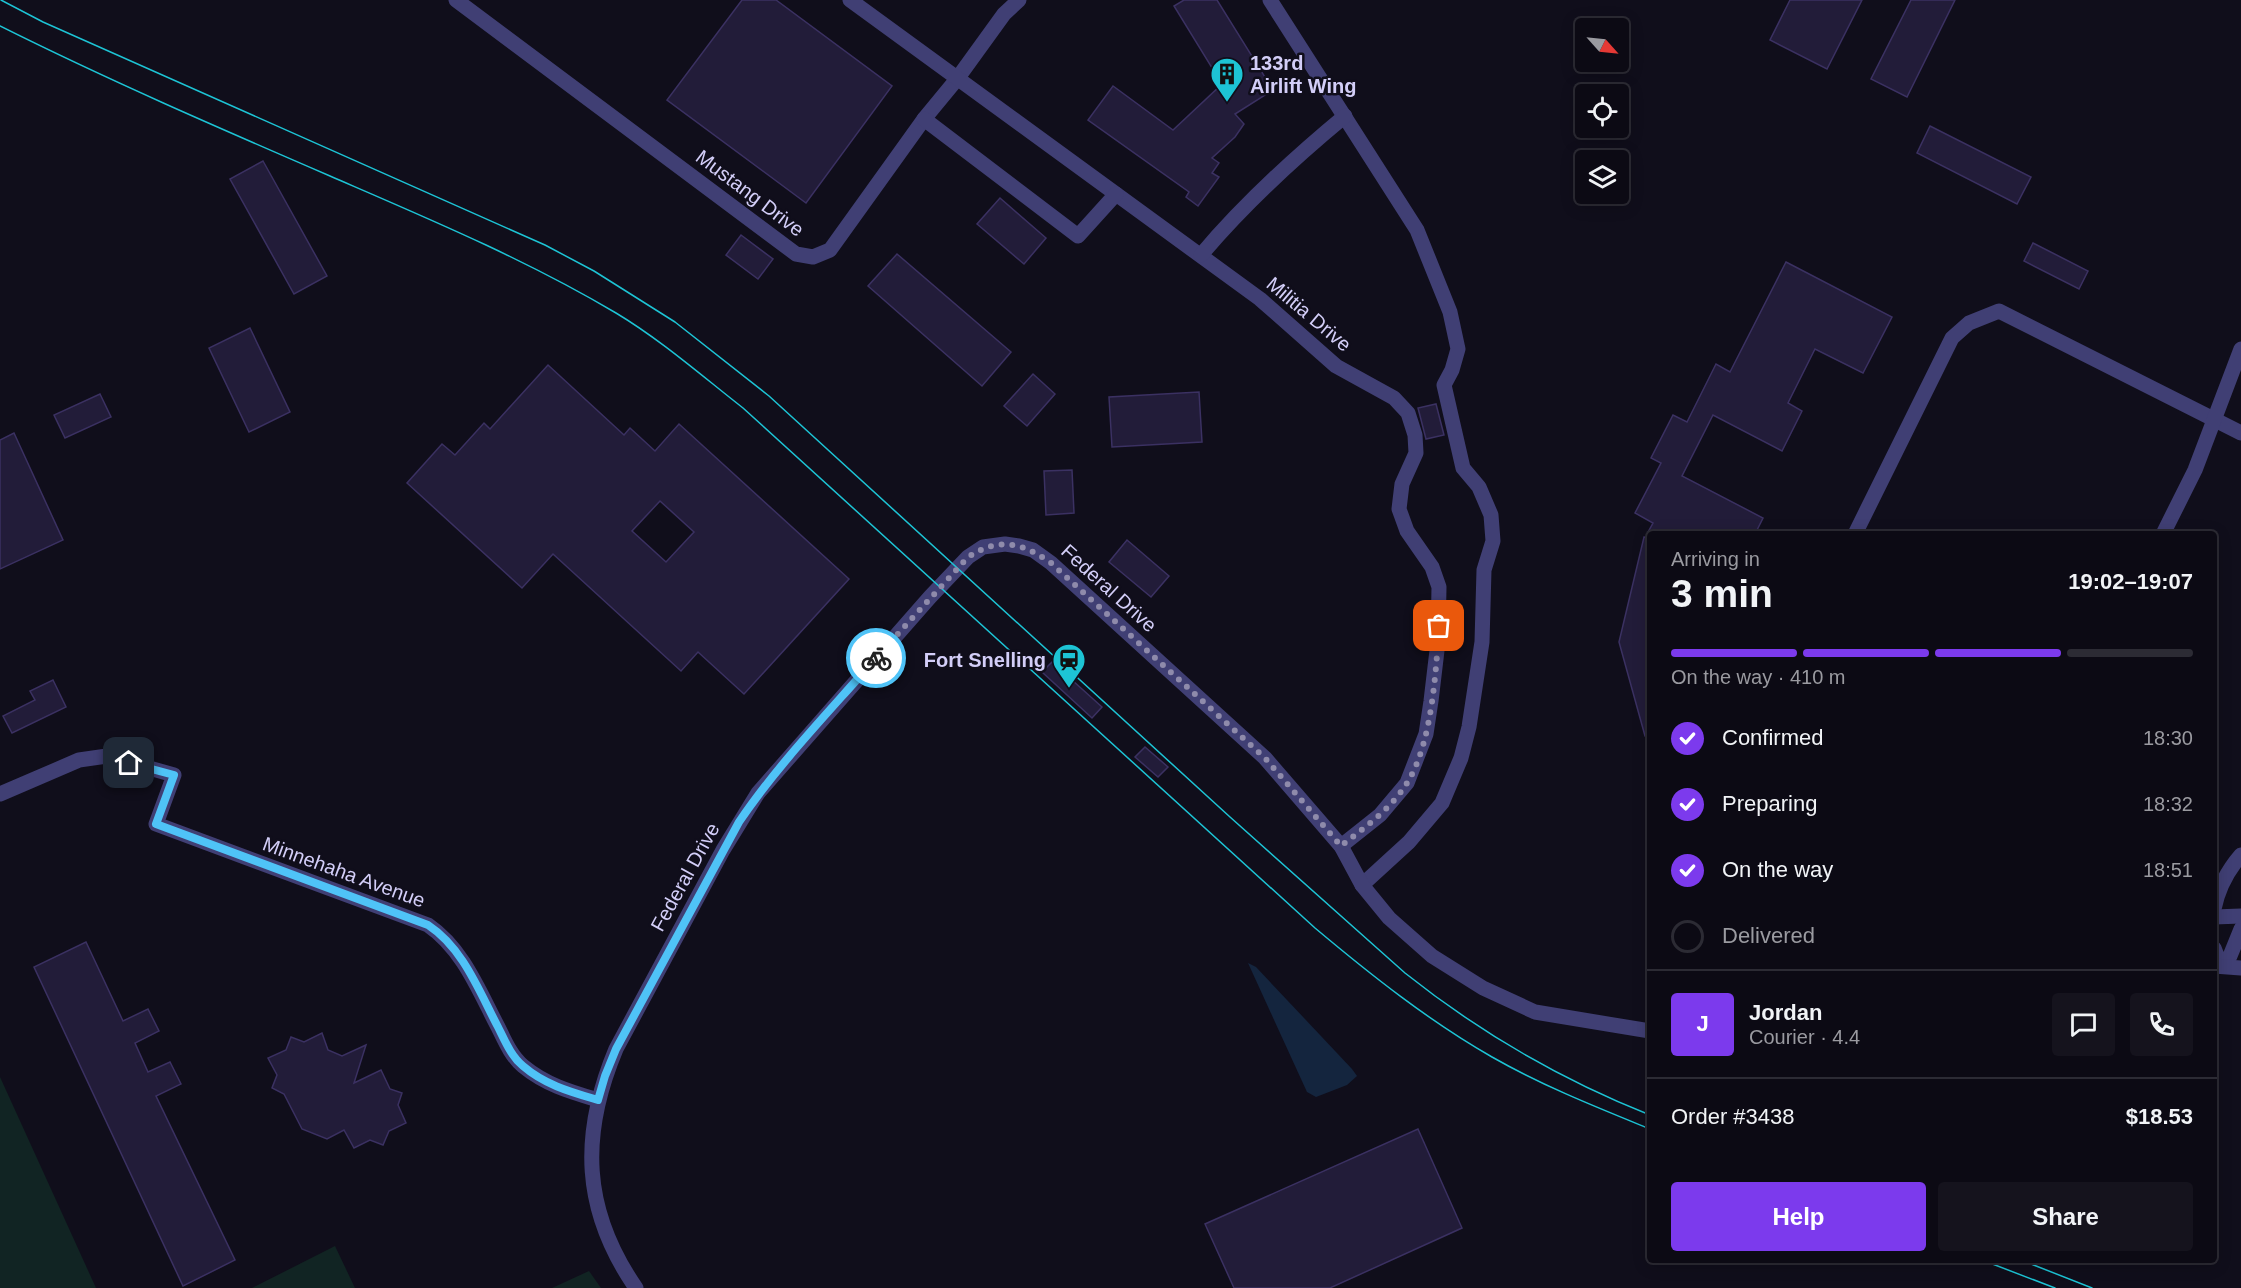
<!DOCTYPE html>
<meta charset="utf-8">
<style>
:root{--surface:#0c0a14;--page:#15131d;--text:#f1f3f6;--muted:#9a9aa0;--line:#2c2b34;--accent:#7c3aed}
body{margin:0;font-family:Arial,sans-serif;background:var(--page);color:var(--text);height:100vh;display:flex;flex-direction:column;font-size:22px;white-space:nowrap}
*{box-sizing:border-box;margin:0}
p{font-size:20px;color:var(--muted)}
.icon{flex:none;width:33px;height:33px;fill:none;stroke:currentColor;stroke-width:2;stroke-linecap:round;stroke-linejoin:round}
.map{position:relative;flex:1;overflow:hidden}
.panel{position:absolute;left:1647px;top:531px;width:570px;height:732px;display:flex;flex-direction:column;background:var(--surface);border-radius:6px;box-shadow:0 3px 15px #0003,0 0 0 2px var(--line)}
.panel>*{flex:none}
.needle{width:39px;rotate:117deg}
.buttons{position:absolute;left:1575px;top:18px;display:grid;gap:12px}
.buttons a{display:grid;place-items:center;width:54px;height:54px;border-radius:6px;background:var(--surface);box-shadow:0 3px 15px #0003,0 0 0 2px var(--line);font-size:30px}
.pin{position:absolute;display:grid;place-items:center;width:51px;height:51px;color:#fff;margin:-26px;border-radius:12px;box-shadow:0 3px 9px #0006}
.courier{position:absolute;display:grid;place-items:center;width:60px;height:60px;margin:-30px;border:4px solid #4fc3f7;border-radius:50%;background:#fff;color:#222;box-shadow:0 2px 8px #0007}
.summary em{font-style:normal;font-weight:800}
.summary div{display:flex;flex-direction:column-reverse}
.summary{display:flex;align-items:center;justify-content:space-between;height:102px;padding:0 24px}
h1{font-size:39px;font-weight:800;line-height:45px}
.bar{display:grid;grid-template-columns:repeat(4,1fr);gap:9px 6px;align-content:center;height:72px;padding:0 24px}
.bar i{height:8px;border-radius:4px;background:var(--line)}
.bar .on{background:var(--accent)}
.bar p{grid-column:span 4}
.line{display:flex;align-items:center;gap:15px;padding:0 24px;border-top:2px solid var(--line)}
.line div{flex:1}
.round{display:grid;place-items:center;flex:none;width:63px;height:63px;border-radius:6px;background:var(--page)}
ol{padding:0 24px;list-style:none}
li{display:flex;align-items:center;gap:18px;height:66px}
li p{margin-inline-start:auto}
li .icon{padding:6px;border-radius:50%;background:var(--accent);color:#fff;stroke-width:4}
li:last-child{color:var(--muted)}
li i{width:33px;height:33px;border:3px solid var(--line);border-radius:50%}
.cta{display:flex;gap:12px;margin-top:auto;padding:12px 24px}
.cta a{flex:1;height:69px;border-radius:6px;background:var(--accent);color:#fff;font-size:24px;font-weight:800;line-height:69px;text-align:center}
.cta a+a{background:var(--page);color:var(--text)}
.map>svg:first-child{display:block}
.green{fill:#112423}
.water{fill:#14253e}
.building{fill:#221c39;stroke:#3b3162;stroke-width:1.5;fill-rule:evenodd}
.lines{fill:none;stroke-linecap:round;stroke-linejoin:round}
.minor{stroke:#403f74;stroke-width:15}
.tertiary{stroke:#403f74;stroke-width:15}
.tram{stroke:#1dc4d5;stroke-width:1.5}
.done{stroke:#8f8bab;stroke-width:6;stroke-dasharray:0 10.8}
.route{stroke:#4fc3f7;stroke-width:8}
.labels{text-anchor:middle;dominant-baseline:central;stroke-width:5;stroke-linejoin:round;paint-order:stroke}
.poi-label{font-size:20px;font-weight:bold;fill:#d3cef8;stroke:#100e1b;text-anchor:start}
.street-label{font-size:20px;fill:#d3cef8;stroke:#100e1b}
</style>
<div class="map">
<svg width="2241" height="1288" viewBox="0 0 2241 1288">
<rect width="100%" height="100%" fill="#100e1b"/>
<g class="green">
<path d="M0,1077l96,211h-96z"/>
<path d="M335,1246l20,42h-103z"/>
<path d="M589,1271l12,17h-49z"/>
</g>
<path class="water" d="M1248,963l8,4 96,102 5,7 -10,9 -31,12 -9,-5z"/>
<g class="building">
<path d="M742,0h34l116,86 -86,117 -139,-103z"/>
<path d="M1184,0h33l56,90 -38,24 9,10 -9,13 -23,21 7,5 -7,10 7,4 -21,29 -12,-9 3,-5 -101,-72 25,-34 60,44 49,-46 -48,-78z"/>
<path d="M1790,0h72l-35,69 -57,-29z"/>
<path d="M1911,0h44l-48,97 -36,-18z"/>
<path d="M1930,126l101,51 -14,27 -100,-51z"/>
<path d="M263,161l64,115 -33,18 -64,-115z"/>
<path d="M1000,198l46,40 -22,26 -47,-40z"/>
<path d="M741,235l32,24 -15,20 -32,-24z"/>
<path d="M2033,243l55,28 -9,18 -55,-28z"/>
<path d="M897,254l114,98 -29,34 -114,-100z"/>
<path d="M1786,262l106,55 -29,56 -48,-24 -27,54 14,8 -20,40 -69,-36 -31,61 81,42 -8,16h-108l6,-11 -18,-10 26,-50 -10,-5 22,-43 14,7 29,-58 14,8z"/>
<path d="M250,328l40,84 -41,20 -40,-84z"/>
<path d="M548,365l76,70 6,-7 25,23 24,-27 170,155 -105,115 -46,-42 -17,19 -128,-117 -31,34 -115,-105 35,-39 13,11 29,-32 6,6zM660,501l34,31 -28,30 -34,-31z"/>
<path d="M1033,374l22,20 -28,32 -23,-20z"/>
<path d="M1199,392l3,50 -90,5 -3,-50z"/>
<path d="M100,394l11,23 -46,21 -11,-23z"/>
<path d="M1436,404l8,31 -18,4 -8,-31z"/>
<path d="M14,433l49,107 -63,29v-129z"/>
<path d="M1072,470l2,43 -28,2 -2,-44z"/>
<path d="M1644,537l6,1v198h-5l-26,-94z"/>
<path d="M1127,540l42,36 -18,21 -42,-35z"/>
<path d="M1052,662l50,45 -10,11 -50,-46z"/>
<path d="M53,680l13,27 -54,26 -9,-17 32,-16 -5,-9z"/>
<path d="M1145,747l23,20 -10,10 -23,-20z"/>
<path d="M86,942l37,79 25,-12 11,22 -24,12 13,29 22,-10 11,22 -25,12 79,164 -52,26 -149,-319z"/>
<path d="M322,1033l6,17 14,6 24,-11 -12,38 27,-13 9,19 12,4 -4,12 8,18 -17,8 -6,14 -13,-5 -16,8 -10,-18 -17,9 -25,-10 -18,-35 -12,-6 5,-13 -9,-17 18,-8 5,-13 13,5z"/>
<path d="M1418,1129l44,99 -132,60h-96l-29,-64z"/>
</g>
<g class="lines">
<g class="minor">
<path d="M456,0l340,254 17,3 17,-7 94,-131 33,-40 47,-65 15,-14"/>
<path d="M850,0l410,299 76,67 58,32 14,15 7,22 1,18 -14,31 -3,25 8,22 25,36 7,20 -1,55 -7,59 -5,33 -19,49 -27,32 -39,31"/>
<path d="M1270,0l147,230 33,82 8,37 -6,21 -8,15 19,83 16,19 12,28 2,26 -9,29 -2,72 -13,85 -8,31 -19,45 -33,39 -47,43"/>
<path d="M924,119l154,117 38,-42"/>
<path d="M1201,255c43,-51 92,-96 144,-139"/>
<path d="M1855,534l97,-196 17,-15 30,-12 242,122"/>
<path d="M2163,534l32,-64 46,-121"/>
<path d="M0,794l79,-34 28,-4 67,19 -18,49 272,101c35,24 51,66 70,102 7,14 13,29 25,39 23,19 48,26 75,34"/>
<path d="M2214,909c4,-20 14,-39 27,-54"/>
<path d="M2214,948l7,18 9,-10 11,-27"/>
</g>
<g class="tertiary">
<path d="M2214,917l27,-1"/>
<path d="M2214,966l27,2"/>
<path d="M636,1288c-54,-78 -56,-153 -20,-239l107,-199 35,-57 172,-196 38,-40 15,-10 22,-3 14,2 14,4 18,13 214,195 76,88 21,39 27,33 43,38 51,32 52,24 115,19"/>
</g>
<g class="tram">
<path d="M1,0l42,22 502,223 49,26 81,51 94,74 461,421 175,156c74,59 157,107 245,142"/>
<path d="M0,26c108,54 219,102 330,150 97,42 195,83 286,137 45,27 86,63 127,95l572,520c56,47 114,93 177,129 51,29 104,50 158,72"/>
<path d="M1982,1260l73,28"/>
<path d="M2021,1260l71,28"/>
</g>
</g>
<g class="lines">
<path class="done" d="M876,658l92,-101c31,-20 53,-15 83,6l214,195 76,88c23,-18 50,-37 66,-63 25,-39 29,-112 32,-157"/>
<path class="route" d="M129,763l45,12 -18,49 272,101c35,23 51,66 70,102 7,14 13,29 25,39 22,19 48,26 75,34l7,-24 11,-27 123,-227c40,-59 90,-110 137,-164"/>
</g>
<defs>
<g id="building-pin" transform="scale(1.725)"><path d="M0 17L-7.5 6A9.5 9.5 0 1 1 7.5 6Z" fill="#1dc4d5" stroke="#100e1b"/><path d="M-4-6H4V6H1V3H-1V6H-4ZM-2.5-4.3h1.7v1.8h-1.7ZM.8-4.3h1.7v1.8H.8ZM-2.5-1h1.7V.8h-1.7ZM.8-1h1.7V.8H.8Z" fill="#111"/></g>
<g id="station-pin" transform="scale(1.725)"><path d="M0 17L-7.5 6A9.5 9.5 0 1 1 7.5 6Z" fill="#1dc4d5" stroke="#100e1b"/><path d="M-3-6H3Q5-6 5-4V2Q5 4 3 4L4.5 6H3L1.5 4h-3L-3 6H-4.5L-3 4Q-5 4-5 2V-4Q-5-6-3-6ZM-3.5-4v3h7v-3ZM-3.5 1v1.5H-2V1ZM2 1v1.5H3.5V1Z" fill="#111"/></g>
</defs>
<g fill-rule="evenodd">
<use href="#building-pin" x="1227" y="74"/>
<use href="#station-pin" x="1069" y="660"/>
</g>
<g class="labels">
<g class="poi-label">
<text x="1250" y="63">133rd<tspan x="1250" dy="23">Airlift Wing</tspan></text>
<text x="1046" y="660" text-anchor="end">Fort Snelling</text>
</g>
<g class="street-label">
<text transform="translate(750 193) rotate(37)">Mustang Drive</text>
<text transform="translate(1309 314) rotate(40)">Militia Drive</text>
<text transform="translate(1109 588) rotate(42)">Federal Drive</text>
<text transform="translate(344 872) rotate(20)">Minnehaha Avenue</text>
<text transform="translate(685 877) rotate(-61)">Federal Drive</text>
</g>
</g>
</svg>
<div class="buttons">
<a><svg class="needle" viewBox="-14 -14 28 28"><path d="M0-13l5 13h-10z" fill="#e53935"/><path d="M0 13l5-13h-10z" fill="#9a9aa0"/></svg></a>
<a><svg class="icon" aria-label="locate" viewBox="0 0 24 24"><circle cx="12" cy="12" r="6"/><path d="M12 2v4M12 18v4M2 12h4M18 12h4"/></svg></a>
<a><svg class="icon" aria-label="layers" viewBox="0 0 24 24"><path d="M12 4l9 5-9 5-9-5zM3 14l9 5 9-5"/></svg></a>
</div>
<div class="pin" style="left:1439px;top:626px;background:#ea580c"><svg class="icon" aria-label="bag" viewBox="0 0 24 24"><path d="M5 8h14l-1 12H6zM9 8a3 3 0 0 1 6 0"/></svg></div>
<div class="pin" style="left:129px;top:763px;background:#1f2937"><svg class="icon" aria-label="home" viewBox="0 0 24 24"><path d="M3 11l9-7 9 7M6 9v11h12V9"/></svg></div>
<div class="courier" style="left:876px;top:658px"><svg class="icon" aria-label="bike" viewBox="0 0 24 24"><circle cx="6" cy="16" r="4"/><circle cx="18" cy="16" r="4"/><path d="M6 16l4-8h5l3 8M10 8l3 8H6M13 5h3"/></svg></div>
<section class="panel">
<div class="summary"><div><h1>3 min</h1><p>Arriving in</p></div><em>19:02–19:07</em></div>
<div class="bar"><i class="on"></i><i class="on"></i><i class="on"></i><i></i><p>On the way · 410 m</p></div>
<ol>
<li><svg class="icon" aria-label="check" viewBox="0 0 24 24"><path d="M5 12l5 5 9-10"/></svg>Confirmed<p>18:30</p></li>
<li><svg class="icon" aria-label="check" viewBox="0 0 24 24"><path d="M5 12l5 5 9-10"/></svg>Preparing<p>18:32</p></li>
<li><svg class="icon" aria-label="check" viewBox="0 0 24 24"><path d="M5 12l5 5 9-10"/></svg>On the way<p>18:51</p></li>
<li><i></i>Delivered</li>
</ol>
<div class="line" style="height:108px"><b class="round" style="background:var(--accent);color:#fff">J</b><div><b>Jordan</b><p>Courier · 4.4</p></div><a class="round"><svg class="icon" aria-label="chat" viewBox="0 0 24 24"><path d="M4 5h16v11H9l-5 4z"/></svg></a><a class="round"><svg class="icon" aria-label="phone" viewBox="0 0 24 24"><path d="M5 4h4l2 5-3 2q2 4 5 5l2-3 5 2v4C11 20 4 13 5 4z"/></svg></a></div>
<div class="line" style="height:78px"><div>Order #3438</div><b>$18.53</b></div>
<div class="cta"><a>Help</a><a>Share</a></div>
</section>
</div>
